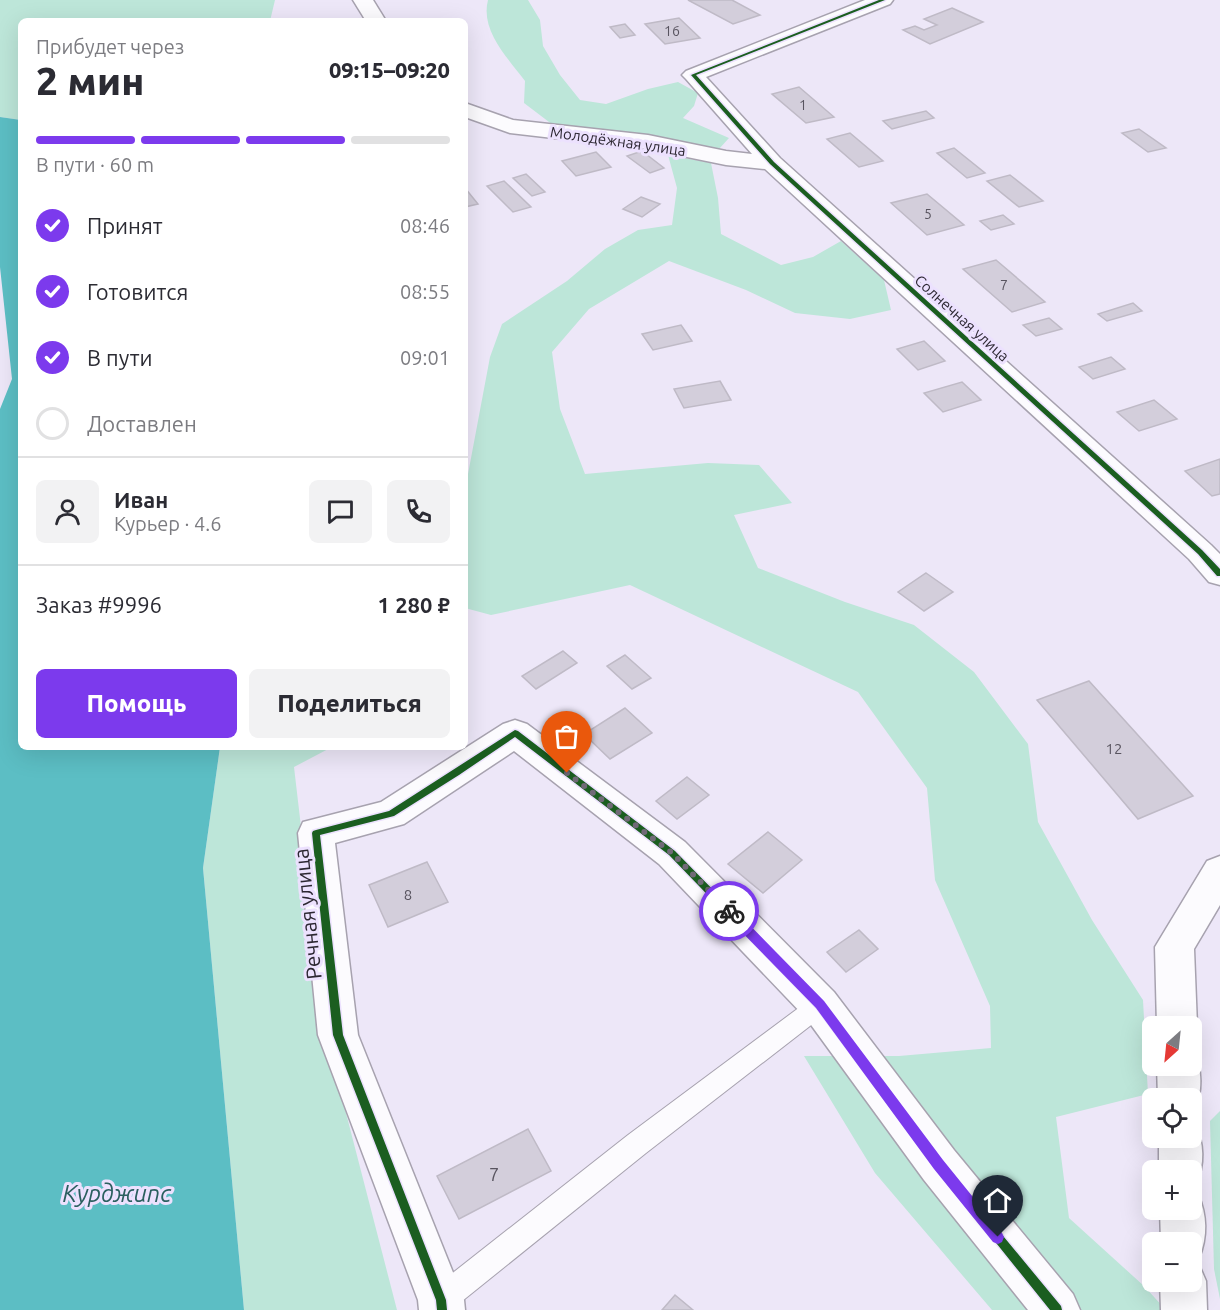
<!DOCTYPE html>
<html lang="ru">
<meta charset="utf-8">
<style>
:root{--surface:#fff;--page:#f2f2f3;--text:#2b2b33;--muted:#7c7c81;--line:#e1e1e2;--accent:#7c3aed}
body{margin:0;font-family:Ubuntu,sans-serif;background:var(--page);color:var(--text);height:100vh;display:flex;flex-direction:column;font-size:22px;white-space:nowrap}
*{box-sizing:border-box;margin:0}
p{font-size:20px;color:var(--muted)}
.icon{flex:none;width:33px;height:33px;fill:none;stroke:currentColor;stroke-width:2;stroke-linecap:round;stroke-linejoin:round}
.map{position:relative;flex:1;overflow:hidden}
.details{position:absolute;left:18px;top:18px;width:450px;height:732px;display:flex;flex-direction:column;background:var(--surface);border-radius:9px;box-shadow:0 6px 24px #0002}
.details>*{flex:none}
.needle{width:39px;rotate:207deg}
.tools{position:absolute;left:1142px;top:1016px;display:grid;gap:12px}
.tools a{display:grid;place-items:center;width:60px;height:60px;border-radius:9px;background:var(--surface);box-shadow:0 6px 24px #0002;font-size:30px}
.pin{position:absolute;display:grid;place-items:center;width:51px;height:51px;color:#fff;margin:-62px -26px;border-radius:50% 50% 50% 0;rotate:-45deg;box-shadow:0 0 6px #0007}
.pin .icon{rotate:45deg}
.courier{position:absolute;display:grid;place-items:center;width:60px;height:60px;margin:-30px;border:4px solid #7c3aed;border-radius:50%;background:#fff;color:#222;box-shadow:0 2px 8px #0007}
.head em{font-style:normal;font-weight:800}
.head div{display:flex;flex-direction:column-reverse}
.head{display:flex;align-items:center;justify-content:space-between;height:102px;padding:0 18px}
h1{font-size:39px;font-weight:800;line-height:45px}
.bar{display:grid;grid-template-columns:repeat(4,1fr);gap:9px 6px;align-content:center;height:72px;padding:0 18px}
.bar i{height:8px;border-radius:4px;background:var(--line)}
.bar .active{background:var(--accent)}
.bar p{grid-column:span 4}
.line{display:flex;align-items:center;gap:15px;padding:0 18px;border-top:2px solid var(--line)}
.line div{flex:1}
.round{display:grid;place-items:center;flex:none;width:63px;height:63px;border-radius:9px;background:var(--page)}
ol{padding:0 18px;list-style:none}
li{display:flex;align-items:center;gap:18px;height:66px}
li p{margin-inline-start:auto}
li .icon{padding:6px;border-radius:50%;background:var(--accent);color:#fff;stroke-width:4}
li:last-child{color:var(--muted)}
li i{width:33px;height:33px;border:3px solid var(--line);border-radius:50%}
.action{display:flex;gap:12px;margin-top:auto;padding:12px 18px}
.action a{flex:1;height:69px;border-radius:9px;background:var(--accent);color:#fff;font-size:24px;font-weight:800;line-height:69px;text-align:center}
.action a+a{background:var(--page);color:var(--text)}
.map>svg:first-child{display:block}
.green{fill:#bde6d9}
.water{fill:#5cbec4}
.building{fill:#d3cedb;stroke:#bfbac6;stroke-width:1.5}
.lines{fill:none;stroke-linecap:round;stroke-linejoin:round}
.service-casing{stroke:#a7a2af;stroke-width:2}
.minor-casing{stroke:#a7a2af;stroke-width:3}
.service{fill:#fcfbfe;fill-rule:evenodd}
.minor{fill:#fcfbfe;fill-rule:evenodd}
.cycleway-casing{stroke:#ece1fe;stroke-width:3}
.cycleway{fill:#1b5e20;fill-rule:evenodd}
.route{fill:#7c3aed}
.done{stroke:#706a77;stroke-width:6;stroke-dasharray:0 10.8}
.labels{text-anchor:middle;dominant-baseline:central;stroke-width:6;stroke-linejoin:round;paint-order:stroke}
.far-number-label{font-size:14px;fill:#58545f}
.far-street-label{font-size:15px;fill:#2c2732;stroke:#ece1fe}
.number-label{font-size:15px;fill:#58545f}
.near-number-label{font-size:18px;fill:#58545f}
.near-street-label{font-size:21px;fill:#2c2732;stroke:#ece1fe}
.near-water-label{font-size:24px;font-style:italic;fill:#2a5f5f;stroke:#ece1fe}
</style>
<div class="map">
<svg width="1220" height="1310" viewBox="0 0 1220 1310">
<rect width="100%" height="100%" fill="#ede7f8"/>
<g class="green">
<path d="M0,0h275l-5,21h-249v99l-21,-3z"/>
<path d="M488,0h40l12,20 3,26 17,29 20,25 26,4 42,-15 30,-7 20,11 -4,13 -11,12 46,20 -10,11 -73,-14 -54,-3 -39,-7 -29,-22 1,-22c-17,-23 -45,-50 -37,-81z"/>
<path d="M668,155l43,8 7,35 3,36 60,31 32,-8 28,-16 43,39 7,30 -41,9 -55,-6 -49,-23 -77,-29 -80,48 -37,43 8,57 25,65 123,-11 51,2 33,38 -58,12 24,53 87,34 69,23 60,47 54,72 10,78 54,98 51,80 5,94 -92,23 13,101 75,68 22,24h-174l-117,-137 -71,-117h95l92,-8 -1,-42 -55,-126 -8,-92 -69,-96 -228,-107 -139,30 -26,-7v-118l25,-133 12,-33 65,-43 38,-32 33,-19 34,-5 5,-37z"/>
<path d="M220,747h112l-38,20 31,265 72,278h-153l-41,-442z"/>
<path d="M1220,1111v188l-6,-30 -4,-148z"/>
</g>
<path class="water" d="M0,117l21,3v627h199l-17,121 41,442h-244v-901l12,-30 -12,-112z"/>
<g class="building">
<path d="M688,0h44l28,15 -27,9z"/>
<path d="M952,8l31,14 -53,22 -27,-14 12,-4 9,4 13,-5 -13,-6z"/>
<path d="M679,18l21,20 -35,6 -20,-20z"/>
<path d="M625,24l10,11 -15,3 -10,-11z"/>
<path d="M799,87l35,30 -28,6 -34,-29z"/>
<path d="M926,111l8,7 -42,11 -9,-8z"/>
<path d="M1139,129l27,19 -18,4 -26,-19z"/>
<path d="M850,133l33,28 -24,6 -32,-28z"/>
<path d="M954,148l31,25 -18,5 -30,-25z"/>
<path d="M642,151l22,17 -14,5 -23,-17z"/>
<path d="M596,152l15,15 -35,9 -14,-15z"/>
<path d="M526,174l19,18 -13,4 -19,-18z"/>
<path d="M1010,175l33,26 -24,6 -32,-26z"/>
<path d="M504,181l27,26 -18,5 -26,-26z"/>
<path d="M465,188l13,16 -13,3z"/>
<path d="M927,194l37,31 -37,10 -36,-32z"/>
<path d="M641,197l19,7 -18,13 -19,-8z"/>
<path d="M1003,215l11,9 -23,6 -11,-9z"/>
<path d="M996,260l49,42 -33,10 -49,-43z"/>
<path d="M1133,303l9,8 -35,10 -9,-7z"/>
<path d="M1049,318l13,11 -26,7 -13,-11z"/>
<path d="M681,325l11,16 -39,9 -11,-16z"/>
<path d="M924,341l21,20 -27,9 -21,-21z"/>
<path d="M1111,357l14,12 -32,10 -14,-12z"/>
<path d="M720,381l11,19 -47,8 -10,-19z"/>
<path d="M962,382l19,18 -38,12 -19,-19z"/>
<path d="M1154,400l23,19 -38,12 -22,-19z"/>
<path d="M1220,459v35l-8,2 -27,-25z"/>
<path d="M926,573l27,19 -29,19 -26,-19z"/>
<path d="M563,651l14,12 -41,26 -14,-13z"/>
<path d="M625,655l26,23 -19,11 -25,-23z"/>
<path d="M1089,681l104,115 -55,23 -101,-119z"/>
<path d="M625,708l27,25 -42,26 -26,-25z"/>
<path d="M687,777l22,18 -32,24 -21,-18z"/>
<path d="M768,832l34,28 -39,33 -35,-29z"/>
<path d="M427,862l21,40 -60,25 -19,-42z"/>
<path d="M859,930l19,19 -32,23 -19,-20z"/>
<path d="M528,1129l23,42 -92,48 -22,-43z"/>
<path d="M675,1295l18,15h-31z"/>
</g>
<g class="lines">
<g class="service-casing">
<path id="service" d="M820,994l8,4 4,7 -4,7 -182,141 -195,157h-20l-4,-10 4,-10 197,-155 184,-137z"/>
</g>
<g class="minor-casing">
<g id="minor">
<path d="M353,0h20l13,21h-20z"/>
<path d="M865,0h28l-3,4 -184,73 74,81 431,387 9,9v31l-11,-3 -20,-23 -424,-390 -39,-4 -78,-16 -138,-16 -45,-16v-14l48,17 135,15 78,16 26,3 -66,-75 -4,-4 4,-4z"/>
<path d="M515,720l12,4 158,118 149,150 120,158 119,144 7,16h-52l-104,-130 -118,-162 -147,-154 -145,-113 -110,73 -69,19 23,192 106,265 1,10h-46l-1,-10 -100,-265 -20,-202 5,-11 78,-20 122,-78z"/>
<path d="M1220,856v49l-26,44 3,77 -6,13v-13h-34l-2,-79 52,-86z"/>
<path d="M1191,1051c13,16 11,43 3,61l-3,1v-15h-33l-1,-33h34z"/>
<path d="M1191,1121l4,2c9,20 10,41 1,62l-5,2v-17h-32v-33h32z"/>
<path d="M1191,1191l7,3c9,21 10,42 1,64l-8,3v-19h-30l-1,-33h31z"/>
<path d="M1191,1261l8,4 7,16 1,29h-46l-1,-29h31z"/>
</g>
</g>
<use href="#service" class="service"/>
<use href="#minor" class="minor"/>
<g class="cycleway-casing">
<g id="cycleway">
<path d="M879,0h6l-189,75 78,87 428,388 18,19v7h-3l-19,-22 -428,-390 -79,-89z"/>
<path d="M515,730l3,1 157,120 148,151 119,160 119,144 1,4h-12l-114,-142 -119,-160 -148,-153 -154,-118 -56,38 -65,41 -74,19 23,200 103,265 1,10h-10l-1,-10 -103,-265 -21,-202 1,-2 3,-1 73,-19z"/>
</g>
</g>
<use href="#cycleway" class="cycleway"/>
</g>
<path class="route" d="M729,907l4,1 91,93 119,159 59,73 2,4 -2,5 -4,2 -5,-2 -59,-73 -118,-161 -91,-93 -2,-4z"/>
<g class="lines">
<path class="done" d="M567,773l105,80 57,58"/>
</g>
<g class="labels">
<g class="far-number-label">
<text x="672" y="31">16</text>
<text x="803" y="105">1</text>
<text x="928" y="214">5</text>
<text x="1004" y="285">7</text>
</g>
<g class="far-street-label">
<text transform="translate(618 141) rotate(8)">Молодёжная улица</text>
<text transform="translate(962 318) rotate(42)">Солнечная улица</text>
</g>
<g class="number-label">
<text x="1114" y="748">12</text>
<text x="408" y="894">8</text>
</g>
<g class="near-number-label">
<text x="494" y="1174">7</text>
</g>
<g class="near-street-label">
<text transform="translate(307 914) rotate(-96)">Речная улица</text>
</g>
<g class="near-water-label">
<text x="117" y="1193">Курджипс</text>
</g>
</g>
</svg>
<div class="tools">
<a><svg class="needle" viewBox="-14 -14 28 28"><path d="M0-13l5 13h-10z" fill="#e53935"/><path d="M0 13l5-13h-10z" fill="#7c7c81"/></svg></a>
<a><svg class="icon" aria-label="locate" viewBox="0 0 24 24"><circle cx="12" cy="12" r="6"/><path d="M12 2v4M12 18v4M2 12h4M18 12h4"/></svg></a>
<a>+</a>
<a>−</a>
</div>
<div class="pin" style="left:567px;top:773px;background:#ea580c"><svg class="icon" aria-label="bag" viewBox="0 0 24 24"><path d="M5 8h14l-1 12H6zM9 8a3 3 0 0 1 6 0"/></svg></div>
<div class="pin" style="left:998px;top:1237px;background:#1f2937"><svg class="icon" aria-label="home" viewBox="0 0 24 24"><path d="M3 11l9-7 9 7M6 9v11h12V9"/></svg></div>
<div class="courier" style="left:729px;top:911px"><svg class="icon" aria-label="bike" viewBox="0 0 24 24"><circle cx="6" cy="16" r="4"/><circle cx="18" cy="16" r="4"/><path d="M6 16l4-8h5l3 8M10 8l3 8H6M13 5h3"/></svg></div>
<section class="details">
<div class="head"><div><h1>2 мин</h1><p>Прибудет через</p></div><em>09:15–09:20</em></div>
<div class="bar"><i class="active"></i><i class="active"></i><i class="active"></i><i></i><p>В пути · 60 m</p></div>
<ol>
<li><svg class="icon" aria-label="check" viewBox="0 0 24 24"><path d="M5 12l5 5 9-10"/></svg>Принят<p>08:46</p></li>
<li><svg class="icon" aria-label="check" viewBox="0 0 24 24"><path d="M5 12l5 5 9-10"/></svg>Готовится<p>08:55</p></li>
<li><svg class="icon" aria-label="check" viewBox="0 0 24 24"><path d="M5 12l5 5 9-10"/></svg>В пути<p>09:01</p></li>
<li><i></i>Доставлен</li>
</ol>
<div class="line" style="height:108px"><a class="round"><svg class="icon" aria-label="person" viewBox="0 0 24 24"><circle cx="12" cy="8" r="4"/><path d="M4 21q1-7 8-7t8 7"/></svg></a><div><b>Иван</b><p>Курьер · 4.6</p></div><a class="round"><svg class="icon" aria-label="chat" viewBox="0 0 24 24"><path d="M4 5h16v11H9l-5 4z"/></svg></a><a class="round"><svg class="icon" aria-label="phone" viewBox="0 0 24 24"><path d="M5 4h4l2 5-3 2q2 4 5 5l2-3 5 2v4C11 20 4 13 5 4z"/></svg></a></div>
<div class="line" style="height:78px"><div>Заказ #9996</div><b>1 280 ₽</b></div>
<div class="action"><a>Помощь</a><a>Поделиться</a></div>
</section>
</div>
